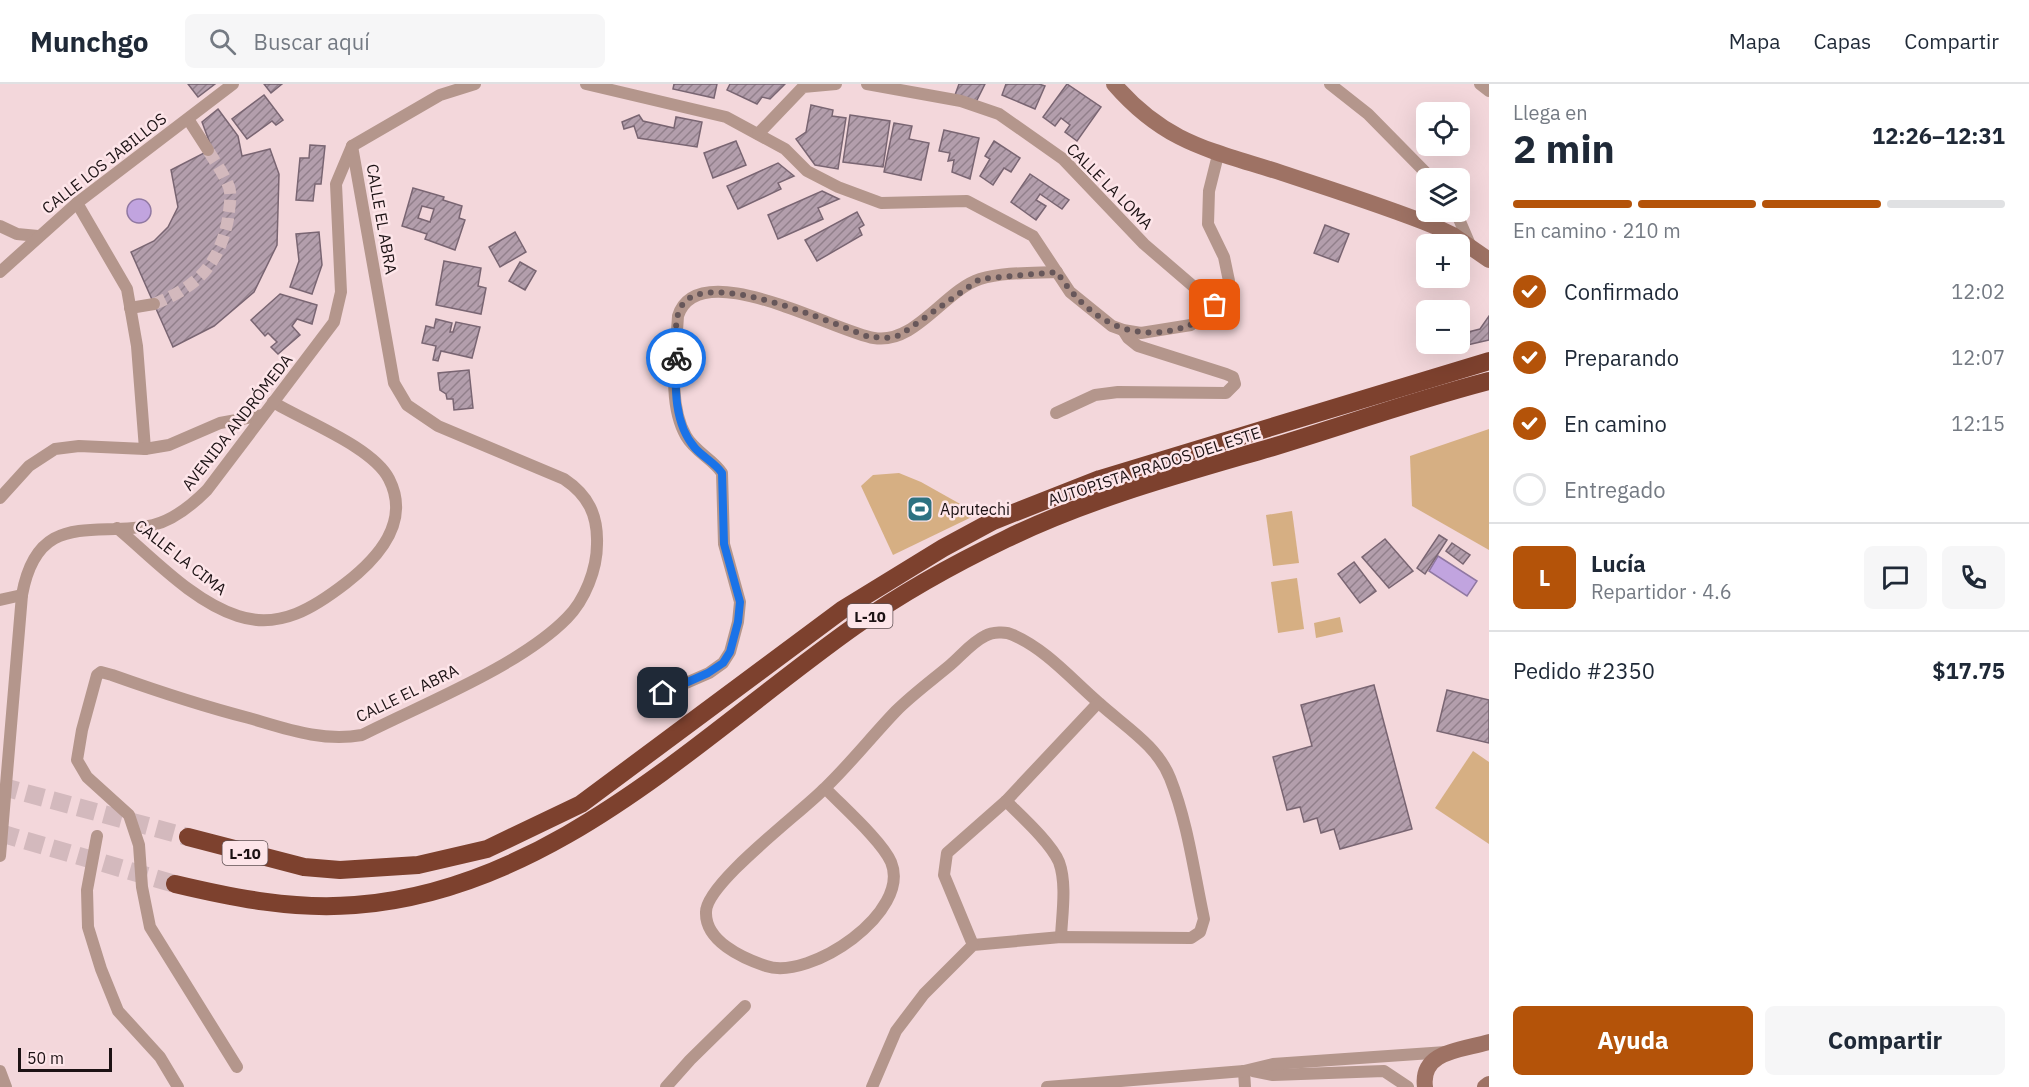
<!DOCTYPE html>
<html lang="es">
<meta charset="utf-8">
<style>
:root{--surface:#fff;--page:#f6f6f7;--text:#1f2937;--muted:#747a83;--line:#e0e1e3;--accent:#b45309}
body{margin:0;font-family:"IBM Plex Sans",sans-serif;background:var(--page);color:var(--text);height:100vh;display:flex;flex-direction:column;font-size:22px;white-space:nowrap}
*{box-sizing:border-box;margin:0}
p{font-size:20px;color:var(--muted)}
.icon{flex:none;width:33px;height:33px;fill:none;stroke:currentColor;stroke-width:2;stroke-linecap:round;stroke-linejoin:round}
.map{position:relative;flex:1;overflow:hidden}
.sheet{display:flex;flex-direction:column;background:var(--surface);width:540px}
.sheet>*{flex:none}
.fabs{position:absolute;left:1416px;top:18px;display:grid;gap:12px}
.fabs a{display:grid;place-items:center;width:54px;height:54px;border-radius:9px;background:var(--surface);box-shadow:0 6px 24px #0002;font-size:30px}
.scale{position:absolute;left:18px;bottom:15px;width:94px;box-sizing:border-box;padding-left:6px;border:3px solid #1c1214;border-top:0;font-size:16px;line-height:21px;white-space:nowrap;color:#1c1214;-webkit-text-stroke:4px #fde5e9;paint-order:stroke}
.pin{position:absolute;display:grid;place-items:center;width:51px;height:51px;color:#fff;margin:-26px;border-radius:12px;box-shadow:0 3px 9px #0006}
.courier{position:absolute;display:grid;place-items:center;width:60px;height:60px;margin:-30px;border:4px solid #1a73e8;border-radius:50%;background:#fff;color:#222;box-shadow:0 2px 8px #0007}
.summary em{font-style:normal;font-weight:700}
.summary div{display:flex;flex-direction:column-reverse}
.summary{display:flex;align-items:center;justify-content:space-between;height:102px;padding:0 24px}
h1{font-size:39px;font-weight:700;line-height:45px}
.bar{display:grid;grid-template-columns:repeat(4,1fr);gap:9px 6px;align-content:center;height:72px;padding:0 24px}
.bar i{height:8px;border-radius:4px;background:var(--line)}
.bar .on{background:var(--accent)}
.bar p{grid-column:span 4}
.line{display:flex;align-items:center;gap:15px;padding:0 24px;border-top:2px solid var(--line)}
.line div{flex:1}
.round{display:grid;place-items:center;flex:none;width:63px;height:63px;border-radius:9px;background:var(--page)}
ol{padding:0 24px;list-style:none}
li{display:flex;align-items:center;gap:18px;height:66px}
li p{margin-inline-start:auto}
li .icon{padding:6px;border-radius:50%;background:var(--accent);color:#fff;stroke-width:4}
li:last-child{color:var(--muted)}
li i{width:33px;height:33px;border:3px solid var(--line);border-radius:50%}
.primary-button{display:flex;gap:12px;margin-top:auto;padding:12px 24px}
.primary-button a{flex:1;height:69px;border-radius:9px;background:var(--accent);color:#fff;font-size:24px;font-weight:700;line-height:69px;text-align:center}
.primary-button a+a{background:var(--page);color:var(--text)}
header{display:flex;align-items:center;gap:36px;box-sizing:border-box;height:84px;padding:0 30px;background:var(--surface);border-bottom:2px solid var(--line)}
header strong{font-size:28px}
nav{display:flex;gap:33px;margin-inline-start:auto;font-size:21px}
.search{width:420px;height:54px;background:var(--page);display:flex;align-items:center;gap:15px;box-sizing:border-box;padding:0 21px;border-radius:9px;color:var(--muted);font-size:22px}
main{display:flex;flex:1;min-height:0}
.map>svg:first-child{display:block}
.grass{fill:#d6af83}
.water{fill:#c1a4df;stroke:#9078a2;stroke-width:1.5}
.building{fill:url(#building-hatch);stroke:#796572;stroke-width:1.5;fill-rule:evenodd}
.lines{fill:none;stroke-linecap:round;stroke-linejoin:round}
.street-tunnel{stroke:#d3b9bd;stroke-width:12;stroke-dasharray:12 6;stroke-linecap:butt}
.highway-tunnel{stroke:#d3b9bd;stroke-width:18;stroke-dasharray:18 9;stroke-linecap:butt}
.street{stroke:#b4968c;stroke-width:12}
.secondary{stroke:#9e7264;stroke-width:16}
.highway{stroke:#7d412e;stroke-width:18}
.done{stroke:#67575a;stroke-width:6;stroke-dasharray:0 10.8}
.route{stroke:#1a73e8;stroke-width:8}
.labels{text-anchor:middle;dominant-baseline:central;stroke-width:5;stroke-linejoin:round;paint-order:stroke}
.shield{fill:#fde5e9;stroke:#605154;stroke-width:1.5}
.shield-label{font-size:15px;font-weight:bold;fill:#1c1214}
.street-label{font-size:16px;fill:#1c1214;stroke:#fde5e9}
.poi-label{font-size:16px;fill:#1c1214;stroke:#fde5e9;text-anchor:start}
</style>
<header>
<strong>Munchgo</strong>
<div class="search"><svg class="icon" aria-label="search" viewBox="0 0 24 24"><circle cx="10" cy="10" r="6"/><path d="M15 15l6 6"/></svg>Buscar aquí</div>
<nav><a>Mapa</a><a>Capas</a><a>Compartir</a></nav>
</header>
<main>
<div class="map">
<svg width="1489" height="1003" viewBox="0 0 1489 1003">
<defs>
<pattern id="building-hatch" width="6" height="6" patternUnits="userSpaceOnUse" patternTransform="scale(1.5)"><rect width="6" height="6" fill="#b39eac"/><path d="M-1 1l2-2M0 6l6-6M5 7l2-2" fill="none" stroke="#917f8b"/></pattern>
</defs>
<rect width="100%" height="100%" fill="#f3d7db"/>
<g class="grass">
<path d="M1489,345v121l-77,-44 -2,-50z"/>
<path d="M899,389l22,9 57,32 -85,41 -32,-69 12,-11z"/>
<path d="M1292,427l7,52 -26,3 -7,-51z"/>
<path d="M1297,494l7,51 -26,4 -7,-51z"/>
<path d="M1340,533l3,15 -27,6 -2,-15z"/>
<path d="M1473,667l16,11v82l-54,-36z"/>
</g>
<g class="water">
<circle cx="139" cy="127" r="12"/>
<path d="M1438,472l39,25 -10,15 -38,-25z"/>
</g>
<g class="building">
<path d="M188,0h27l-17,13z"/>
<path d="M264,0h18l-11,9z"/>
<path d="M674,0h43l-3,14 -41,-9z"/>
<path d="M730,0h55l-15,15 -8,-2 -5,7 -30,-14z"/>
<path d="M959,0h26l-9,18 -21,-7z"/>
<path d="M1006,0h33l6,2 -10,23 -33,-14z"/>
<path d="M1067,0l34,23 -24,34 -12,-9 5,-7 -9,-7 -6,8 -12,-9z"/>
<path d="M264,11l19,25 -7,5 -4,-4 -25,18 -15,-20z"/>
<path d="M811,21l22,5 -1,6 14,2 -8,51 -23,-4 -19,-26 10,-7z"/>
<path d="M218,25l20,27 4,20 28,-7 9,25 -2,71 -23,47 -40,34 -41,21 -42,-95 23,-11 14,-14 10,-20 -7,-37 41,-21 -10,-27z"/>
<path d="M639,31l4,6 31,7 2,-11 26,5 -5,25 -59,-9 -4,-12 -10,3 -2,-7z"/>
<path d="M850,31l40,6 -7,46 -40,-5z"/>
<path d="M894,39l18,3 -3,13 20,4 -8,37 -37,-8z"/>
<path d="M944,46l35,8 -9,41 -18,-7 2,-12 -6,1 2,-8 -11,-2z"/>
<path d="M736,57l10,24 -33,13 -9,-25z"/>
<path d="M994,57l26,17 -9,14 -7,-4 -11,17 -13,-9 10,-17 -5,-3z"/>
<path d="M310,61l15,1 -4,38h-6l-2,17 -17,-1 4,-42h9z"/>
<path d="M778,79l16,13 -16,7 3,6 -43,20 -11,-23z"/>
<path d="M1030,90l39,26 -7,9 -22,-15 -4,6 10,6 -10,14 -25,-18z"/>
<path d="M413,104l31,9 -1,3 19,6 -3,12 6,2 -10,30 -30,-11 2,-5 -25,-8zM422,122l12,3 -4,13 -12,-4z"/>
<path d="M822,107l17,8 -21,9 5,11 -45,20 -10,-24z"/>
<path d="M857,128l7,13 -5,3 3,7 -45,26 -12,-21z"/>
<path d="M1325,141l24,9 -11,28 -24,-9z"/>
<path d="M319,148l3,33 -10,29 -22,-7 9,-26 -3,-27z"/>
<path d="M515,148l11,20 -26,15 -11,-20z"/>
<path d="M444,177l37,7 -3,18 8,2 -5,26 -45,-9z"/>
<path d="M520,178l16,9 -11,19 -16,-9z"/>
<path d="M280,210l37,11 -5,19 -15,-5 -5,7 8,9 -22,19 -7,-7 6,-5 -9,-9 -3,3 -14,-16z"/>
<path d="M1489,232v24l-44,10 4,-6h11v-10l20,-5z"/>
<path d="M436,235l16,4 -2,9h3l3,-10 24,5 -8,31 -31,-7 -3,10 -5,-1 3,-14 -14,-3 4,-17 8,2z"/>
<path d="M469,286l4,38 -19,2 -1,-11h-6l-1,-5 -6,-4 -2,-17z"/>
<path d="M1439,451l8,5 -22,34 -8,-6z"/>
<path d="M1385,455l28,32 -24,17 -27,-31z"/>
<path d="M1452,459l18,12 -7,9 -17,-13z"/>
<path d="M1354,478l22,29 -16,12 -22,-29z"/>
<path d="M1374,601l38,144 -72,20 -6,-20 -13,4 -4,-15 -13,4 -4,-15 -13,3 -14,-53 39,-11 -11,-41z"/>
<path d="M1447,606l42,10v43l-52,-12z"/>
</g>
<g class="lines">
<path class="street-tunnel" d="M154,220c43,-17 65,-39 74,-85 1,-10 4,-23 1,-32 -5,-13 -14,-25 -21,-37"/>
<g class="highway-tunnel">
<path d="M0,702l188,51"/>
<path d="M0,749l175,51"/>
</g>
<g class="street">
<path d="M586,0l140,33 59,32 22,22 31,16 43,16 86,-2 66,35 37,56 42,34 11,4 18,3 50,-8 24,-20 14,-24 -5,-24 -16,-33 1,-33 9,-36"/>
<path d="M867,0l94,17 38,13 64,45 81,85 71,61"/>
<path d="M1330,0l38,30 63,64"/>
<path d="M1480,0l9,7"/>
<path d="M188,35l20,31"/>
<path d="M758,50l45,-47 33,-3"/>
<path d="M77,119l50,86 10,57 8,103"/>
<path d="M1456,128l15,35"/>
<path d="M0,142l17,8 21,2"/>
<path d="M0,188l77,-69 156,-119"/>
<path d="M130,224l24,-4"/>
<path d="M1056,329l39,-18 23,-3 108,1 9,-9 -2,-7 -7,-3 -88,-28 -10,-8 -5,-8"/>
<path d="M0,414l29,-32 26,-17 24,-3 66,3 24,-4 51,-22 43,-8"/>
<path d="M117,444c36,30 75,73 121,88 42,14 77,-9 108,-33 32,-25 65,-61 43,-104 -16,-32 -85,-58 -116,-77"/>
<path d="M0,516l22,-5"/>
<path d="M663,609l46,-20 14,-10 7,-11 8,-30 2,-20 -16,-58 -2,-71c-9,-14 -27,-21 -36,-37 -19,-33 -10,-83 -8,-120 20,-63 157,16 196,22 41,7 71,-48 106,-59 23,-7 53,-6 77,-7"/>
<path d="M825,704c17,18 57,53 66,74 21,50 -81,119 -125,104 -24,-8 -61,-25 -60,-54 0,-29 96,-100 119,-124 25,-24 47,-52 71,-77 16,-16 35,-30 53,-45 11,-9 23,-24 36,-30 7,-4 21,-5 28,-1 34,15 58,44 86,68 25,23 58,42 71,75 18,45 24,95 34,141l-4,13 -9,6 -130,-1 -88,8 -49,49 -28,37 -24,56"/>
<path d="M1006,717c15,15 45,42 53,61 8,22 3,52 2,75"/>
<path d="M97,752l-10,54 1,37 13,42 17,42 42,46 18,30"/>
<path d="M0,772l22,-261c16,-87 73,-57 131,-70 21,-5 39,-20 54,-35l127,-168 7,-30 -5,-108 16,-38 88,-51 35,-11"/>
<path d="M973,861l-29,-70 3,-22 59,-52 92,-98"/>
<path d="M237,983l-87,-140 -8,-40 -3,-42 -10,-30 -42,-38 -10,-17 5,-30 15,-55 4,-3 11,3c45,16 90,31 137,43 38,11 73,24 113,17 61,-31 158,-69 205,-117 18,-18 30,-49 30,-74 1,-29 -9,-49 -33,-65l-126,-53 -31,-21 -13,-22 -42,-237"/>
<path d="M0,987l6,16"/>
<path d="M1244,987l1,16"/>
<path d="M1253,987l20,4 111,-4 24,16"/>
<path d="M666,1003l24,-27 55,-54"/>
<path d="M1047,1003l197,-16 29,-7 173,-12"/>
</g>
<g class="secondary">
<path d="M1114,0c52,60 97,66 168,89 51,17 102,33 152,53l19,9 36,25"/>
<path d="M1425,1003c-5,-37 39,-37 64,-45"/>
<path d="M1485,1003l4,-3"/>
</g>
<g class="highway">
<path d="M188,753l116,30 36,3 78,-5 69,-16 94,-45 261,-194 101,-62 50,-27 107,-42 389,-118"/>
<path d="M175,800c59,14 119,26 180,21 198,-15 346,-170 500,-279 47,-33 99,-62 151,-87 84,-41 178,-66 267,-92 72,-22 143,-47 216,-66"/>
</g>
</g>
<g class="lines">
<path class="done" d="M676,274c1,-15 -3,-37 5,-51 23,-42 155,18 188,30l21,1 10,-3 80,-56 77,-7c30,47 76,75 133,53 9,-4 18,-14 25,-20"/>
<path class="route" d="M663,609l45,-20 15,-10 7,-11 8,-30 2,-20 -16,-58 -2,-71c-7,-10 -19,-16 -27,-25 -21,-24 -20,-60 -19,-90"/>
</g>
<defs>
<g id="stadium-square" transform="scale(1.35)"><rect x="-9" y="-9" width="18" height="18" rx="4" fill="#2d7281" stroke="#fde5e9"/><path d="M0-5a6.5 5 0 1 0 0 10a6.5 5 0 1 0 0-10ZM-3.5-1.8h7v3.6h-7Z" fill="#fff"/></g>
</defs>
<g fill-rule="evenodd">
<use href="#stadium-square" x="920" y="425"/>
</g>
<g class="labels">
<g class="shield">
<rect x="847.5" y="520" width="45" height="24" rx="4.5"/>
<rect x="222.5" y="757" width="45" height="24" rx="4.5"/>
</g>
<g class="shield-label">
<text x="870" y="532">L-10</text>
<text x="245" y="769">L-10</text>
</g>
<g class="street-label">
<text transform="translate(104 79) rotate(-38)">CALLE LOS JABILLOS</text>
<text transform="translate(1110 102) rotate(45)">CALLE LA LOMA</text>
<text transform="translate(382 135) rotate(80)">CALLE EL ABRA</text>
<text transform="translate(237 338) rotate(-52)">AVENIDA ANDRÓMEDA</text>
<text transform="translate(1154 382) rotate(-18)">AUTOPISTA PRADOS DEL ESTE</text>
<text transform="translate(181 473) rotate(38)">CALLE LA CIMA</text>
<text transform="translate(407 609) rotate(-26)">CALLE EL ABRA</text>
</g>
<g class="poi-label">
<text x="940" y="425">Aprutechi</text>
</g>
</g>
</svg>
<div class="fabs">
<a><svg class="icon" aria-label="locate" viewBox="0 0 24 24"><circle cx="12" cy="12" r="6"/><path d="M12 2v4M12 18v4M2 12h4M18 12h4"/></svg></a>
<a><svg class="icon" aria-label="layers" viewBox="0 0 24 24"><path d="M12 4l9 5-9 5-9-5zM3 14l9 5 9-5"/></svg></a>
<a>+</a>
<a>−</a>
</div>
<div class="scale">50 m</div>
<div class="pin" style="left:1215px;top:221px;background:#ea580c"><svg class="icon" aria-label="bag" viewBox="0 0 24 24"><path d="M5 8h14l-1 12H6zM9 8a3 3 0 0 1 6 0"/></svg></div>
<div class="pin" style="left:663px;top:609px;background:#1f2937"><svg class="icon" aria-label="home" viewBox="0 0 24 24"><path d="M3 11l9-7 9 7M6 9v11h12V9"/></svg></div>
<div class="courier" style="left:676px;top:274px"><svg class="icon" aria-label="bike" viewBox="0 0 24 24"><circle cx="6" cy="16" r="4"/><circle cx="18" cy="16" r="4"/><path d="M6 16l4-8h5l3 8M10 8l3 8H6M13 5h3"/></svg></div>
</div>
<section class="sheet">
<div class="summary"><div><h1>2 min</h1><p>Llega en</p></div><em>12:26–12:31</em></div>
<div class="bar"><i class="on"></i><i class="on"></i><i class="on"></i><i></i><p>En camino · 210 m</p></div>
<ol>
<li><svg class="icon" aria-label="check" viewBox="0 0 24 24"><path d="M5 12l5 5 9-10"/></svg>Confirmado<p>12:02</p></li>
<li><svg class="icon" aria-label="check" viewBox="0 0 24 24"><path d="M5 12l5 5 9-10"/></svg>Preparando<p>12:07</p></li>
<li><svg class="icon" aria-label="check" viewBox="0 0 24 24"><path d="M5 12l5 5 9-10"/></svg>En camino<p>12:15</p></li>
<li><i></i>Entregado</li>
</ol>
<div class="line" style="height:108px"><b class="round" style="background:var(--accent);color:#fff">L</b><div><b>Lucía</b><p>Repartidor · 4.6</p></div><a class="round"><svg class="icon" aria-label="chat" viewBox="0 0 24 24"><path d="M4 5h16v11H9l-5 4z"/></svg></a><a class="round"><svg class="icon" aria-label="phone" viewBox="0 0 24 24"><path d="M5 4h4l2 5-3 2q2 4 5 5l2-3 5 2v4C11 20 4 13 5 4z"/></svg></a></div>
<div class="line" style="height:78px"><div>Pedido #2350</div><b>$17.75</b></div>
<div class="primary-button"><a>Ayuda</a><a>Compartir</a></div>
</section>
</main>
